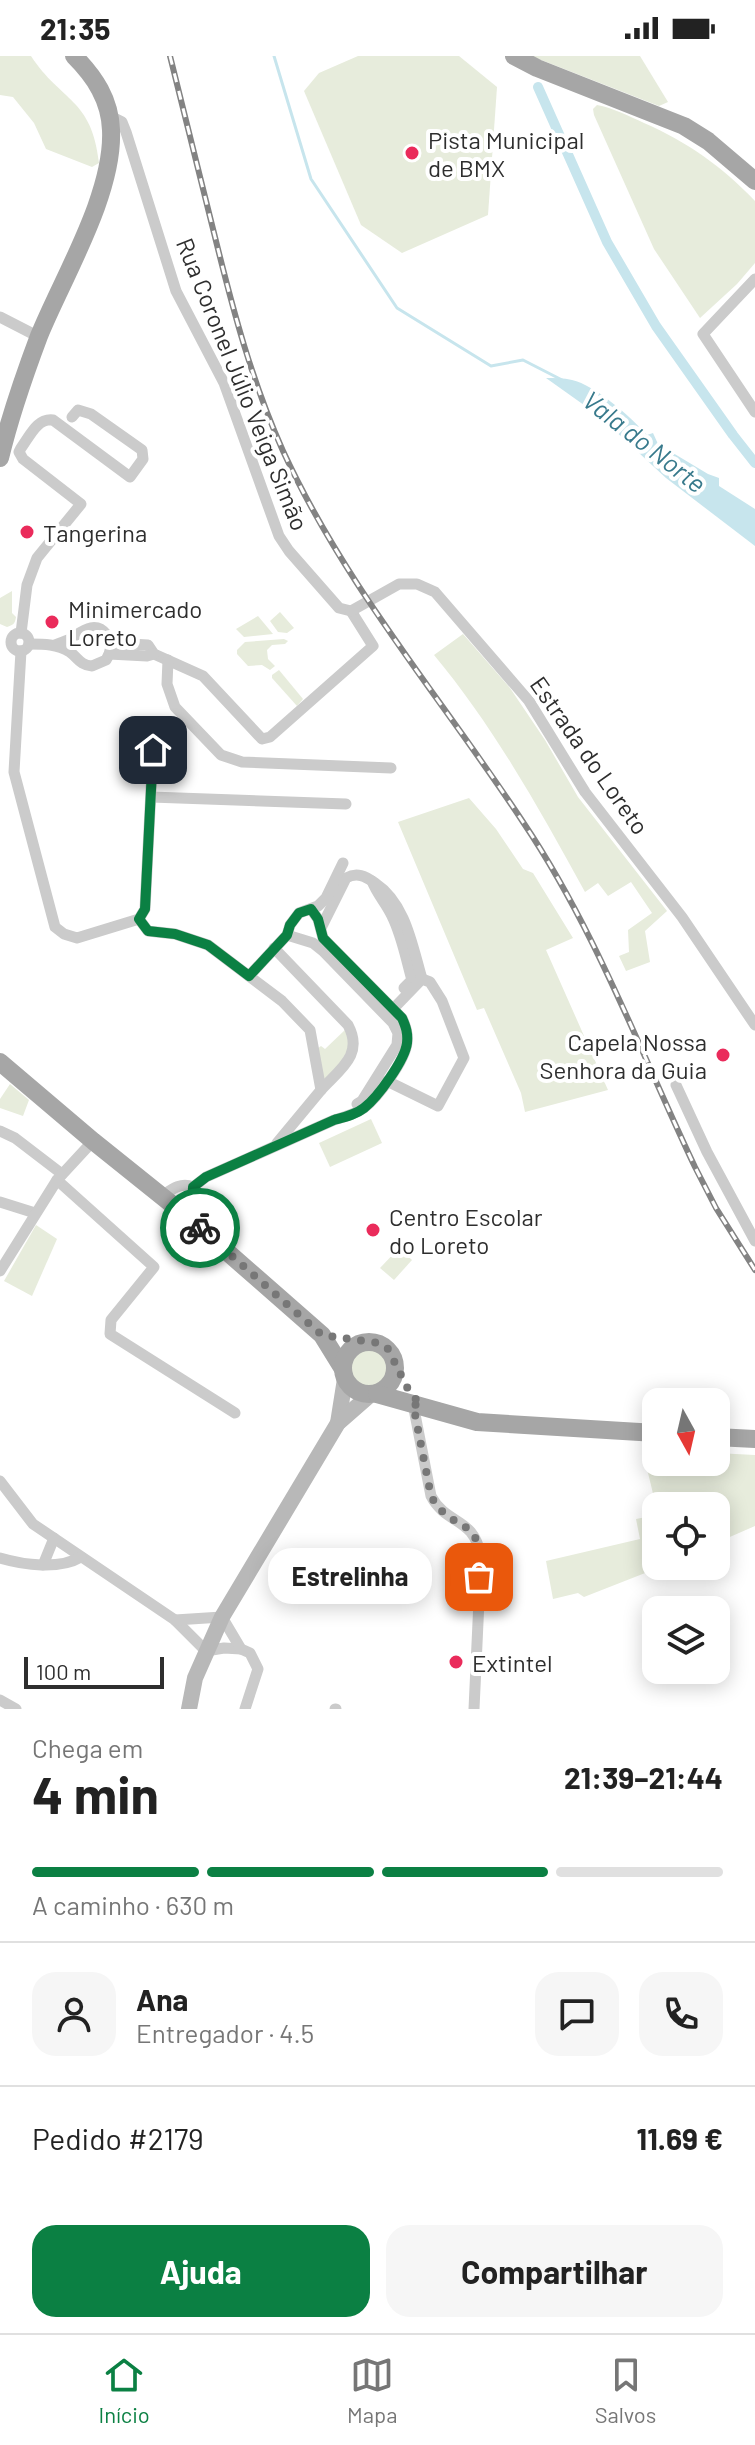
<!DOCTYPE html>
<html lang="pt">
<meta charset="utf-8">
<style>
:root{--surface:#fff;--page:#f6f6f6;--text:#222;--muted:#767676;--line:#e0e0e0;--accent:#0b8043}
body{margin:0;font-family:Barlow,sans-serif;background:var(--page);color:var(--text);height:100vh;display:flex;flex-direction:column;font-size:30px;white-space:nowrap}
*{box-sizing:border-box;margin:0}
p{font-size:26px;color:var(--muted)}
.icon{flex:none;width:44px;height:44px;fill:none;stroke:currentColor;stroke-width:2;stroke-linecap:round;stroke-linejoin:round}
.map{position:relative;height:1653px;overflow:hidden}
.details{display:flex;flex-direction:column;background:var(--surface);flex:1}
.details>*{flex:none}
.needle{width:52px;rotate:172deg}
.buttons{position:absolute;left:642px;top:1332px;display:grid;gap:16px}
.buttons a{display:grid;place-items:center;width:88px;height:88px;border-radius:16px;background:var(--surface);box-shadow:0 4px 20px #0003;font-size:40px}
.scale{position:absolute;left:24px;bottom:20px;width:140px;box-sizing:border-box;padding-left:8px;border:4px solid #2e2e2e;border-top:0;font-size:22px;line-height:28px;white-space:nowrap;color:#2e2e2e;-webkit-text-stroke:6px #fff;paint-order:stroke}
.pin{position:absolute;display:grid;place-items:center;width:68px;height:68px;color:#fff;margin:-34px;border-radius:16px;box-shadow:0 4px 12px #0006}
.courier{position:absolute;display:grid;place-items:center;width:80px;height:80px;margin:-40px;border:6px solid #0b8043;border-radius:50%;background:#fff;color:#222;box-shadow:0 2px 10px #0007}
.bubble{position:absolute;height:56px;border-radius:24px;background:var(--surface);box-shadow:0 4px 20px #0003;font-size:26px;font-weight:700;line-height:56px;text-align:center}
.headline em{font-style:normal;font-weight:700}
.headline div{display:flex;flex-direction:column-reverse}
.headline{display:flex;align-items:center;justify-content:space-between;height:136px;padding:0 32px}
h1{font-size:52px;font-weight:700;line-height:60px}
.bar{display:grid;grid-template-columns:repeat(4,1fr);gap:12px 8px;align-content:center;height:96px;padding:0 32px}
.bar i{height:10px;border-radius:6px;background:var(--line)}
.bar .current{background:var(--accent)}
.bar p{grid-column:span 4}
.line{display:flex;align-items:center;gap:20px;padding:0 32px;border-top:2px solid var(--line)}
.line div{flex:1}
.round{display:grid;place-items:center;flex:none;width:84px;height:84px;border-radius:24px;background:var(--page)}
.cta{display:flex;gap:16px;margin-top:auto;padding:16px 32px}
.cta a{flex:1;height:92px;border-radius:24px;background:var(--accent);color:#fff;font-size:32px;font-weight:700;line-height:92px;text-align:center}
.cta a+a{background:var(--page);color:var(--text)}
.status{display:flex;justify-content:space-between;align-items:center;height:56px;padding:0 40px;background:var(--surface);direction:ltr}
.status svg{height:22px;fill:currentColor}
.tab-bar{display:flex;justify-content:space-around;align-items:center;height:112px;border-top:2px solid var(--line);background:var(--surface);font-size:22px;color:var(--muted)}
.tab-bar a{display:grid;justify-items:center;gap:4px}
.tab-bar .current{color:var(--accent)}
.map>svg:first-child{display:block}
.green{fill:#e7ecdc}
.water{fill:#c7e5ed}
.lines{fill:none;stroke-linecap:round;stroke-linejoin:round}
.stream{stroke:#c7e5ed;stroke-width:3}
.canal{stroke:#c7e5ed;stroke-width:10}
.street{stroke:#cbcbcb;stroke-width:11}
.secondary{stroke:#b8b8b8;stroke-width:16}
.primary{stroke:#a6a6a6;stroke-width:18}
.rail-casing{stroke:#838383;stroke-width:6}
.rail{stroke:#fff;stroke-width:3;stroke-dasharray:9;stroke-linecap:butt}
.done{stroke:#777;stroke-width:8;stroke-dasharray:0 14.4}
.route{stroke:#0b8043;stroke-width:10}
.poi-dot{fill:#ea2b5b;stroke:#fff;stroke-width:3}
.labels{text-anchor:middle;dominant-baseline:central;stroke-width:8;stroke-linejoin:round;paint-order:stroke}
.poi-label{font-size:24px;fill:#2e2e2e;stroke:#fff;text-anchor:start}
.street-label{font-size:24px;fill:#2e2e2e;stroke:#fff}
.water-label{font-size:26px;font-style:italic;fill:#387a8c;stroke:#fff}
</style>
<div class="status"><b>21:35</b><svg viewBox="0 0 49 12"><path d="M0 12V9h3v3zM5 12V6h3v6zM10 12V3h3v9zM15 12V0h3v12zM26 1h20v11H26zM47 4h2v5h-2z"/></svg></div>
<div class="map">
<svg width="755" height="1653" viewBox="0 0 755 1653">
<rect width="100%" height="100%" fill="#fff"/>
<g class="green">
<path d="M0,0h31c30,46 61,42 68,107l-7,4 -46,-18 -12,-26 -21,-26 -13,-2z"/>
<path d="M358,0h101l38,31 -9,128 -86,38 -41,-28 -57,-134 15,-18z"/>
<path d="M531,0h109l28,46 -9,4z"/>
<path d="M597,49c16,3 32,11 47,18 43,19 78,43 111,78v62l-18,21 -37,34 -46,-69 -60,-134 -1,-6z"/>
<path d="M12,535v22l4,4c-1,7 -3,8 -9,10l-7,-3v-26z"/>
<path d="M280,556l14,16 -7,5 -9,-1 -8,-11z"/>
<path d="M258,560l15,18 -29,3 -8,-8z"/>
<path d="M463,578l47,54 35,52 33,57 89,114 -22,20 5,31 -24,9 -7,-15 10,-4 -1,-22 24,-17 -21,-31 -23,14 -10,-13 -13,9c-45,-82 -91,-165 -151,-237z"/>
<path d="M284,583l4,2 -3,3 -13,1 -5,5 1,9 7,7 -5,4 -8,-5 -14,1 -11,-12v-4l8,-8z"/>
<path d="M279,614l24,29 -6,7 -25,-28v-3z"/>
<path d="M469,742l27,31 27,40 10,4 40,65 -27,12 62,140 -83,22 -4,-19 -37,-85 -7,2 -79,-188z"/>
<path d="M346,973l5,24 -27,30 -7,-34 4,-3 4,3z"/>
<path d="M10,1028l19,16 -6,16 -23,-8v-9z"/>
<path d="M371,1063l11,24 -52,24 -11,-24z"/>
<path d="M36,1169l21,14 -25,57 -28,-15z"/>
<path d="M399,1192l13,12 -18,20 -14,-12z"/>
<circle cx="369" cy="1313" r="21"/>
<path d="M642,1392l14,1v13h60v-9l39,2v71l-39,17v-37h-60z"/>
<path d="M656,1459v51h7l-79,31 -6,-4 -25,6 -7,-38 94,-22 -4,-20z"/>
</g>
<path class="water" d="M546,322c8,0 18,0 26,2 23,5 59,37 75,55l6,-2 5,11 50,30 11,4v8l36,23v37l-89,-68 -68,-63z"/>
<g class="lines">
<path class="stream" d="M274,0l37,123 86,129 94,58 32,-6 41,21"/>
<path class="canal" d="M538,31l69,155 49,84 77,109 22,28"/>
<g class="street">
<path d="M110,60l12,6 4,10 50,159 48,92 55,153 10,15 50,57 12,3 22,35 -103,91 -8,2 -59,-63 -49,-22 -6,-9 -37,-2"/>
<path d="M755,223l-52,55 52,78"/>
<path d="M0,261l39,20"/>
<path d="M351,555l48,-27h18l18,8 94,109 56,91 97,125 73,108"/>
<path d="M21,577l6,-48 10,-27 44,-54 -58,-45 -4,-7 2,-4c9,-12 16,-30 32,-28l77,57 13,-18 -1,-9 -51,-36 -13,-4 -6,7"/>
<circle cx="20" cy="586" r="9"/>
<path d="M29,588c15,0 28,0 41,8 8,6 10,13 22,14l14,-6c5,-8 7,-17 1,-25 -11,-14 -23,-5 -34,2 -5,4 -12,5 -18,8"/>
<path d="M21,595l-7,121 41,155 9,7 13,4 62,-19 6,-10 8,-159"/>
<path d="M109,598l38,2 7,-2"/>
<path d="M168,604l-1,24 8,23 46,48 21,7 149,6"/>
<path d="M151,741l195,7"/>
<path d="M372,825c5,13 14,22 20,35 10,20 14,43 20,64l-8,8"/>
<path d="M139,863l9,12 27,3 33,11 74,56 28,29 11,60 -44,53"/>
<path d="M321,872l25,-50c11,-6 19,-2 29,5 31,21 37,62 47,96"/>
<path d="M287,879l26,8 10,8 70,72 5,10 -1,12 -35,56 -5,3"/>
<path d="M274,892l74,77c16,30 -8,44 -27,65"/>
<path d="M249,920l38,-41 3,-10 9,-12 19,-7 8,-8 17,-35"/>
<path d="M387,1025l51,25 26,-48 -22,-57 -12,-19 -8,-3 -29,30"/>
<path d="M676,1029l31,67 48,89"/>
<path d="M0,1075l15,7 47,36"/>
<path d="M57,1124l97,87 -43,53 -1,14 125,79"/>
<path d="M162,1140c10,-7 19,-14 31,-9l13,-10 128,-57c11,-3 21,-6 30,-12 14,-11 41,-47 43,-65 1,-10 -1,-16 -5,-25l-79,-80 -5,-19 -7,-10"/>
<path d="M0,1146l35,11"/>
<path d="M184,1158l8,-10 1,-17"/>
<path d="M0,1215l57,-91 36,-39"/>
<path d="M413,1348l18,92c16,30 43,20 50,61l-7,152"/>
<path d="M0,1425l33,43 142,96 31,31 18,-3 17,1"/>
<path d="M0,1502c24,7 59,12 81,-1"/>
<path d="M43,1509l11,-27"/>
<path d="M175,1564l47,-3 19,32 9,4 8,16 -13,40"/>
<path d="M0,1644l16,9"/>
<path d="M335,1653h1"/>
</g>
<g class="secondary">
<path d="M338,1367l7,-44"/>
<path d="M189,1653l6,-31 27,-61 116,-194 32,-28"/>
</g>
<g class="primary">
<path d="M514,0l23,12 147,58 24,15 47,40"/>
<path d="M0,402c10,-42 24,-82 39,-122 24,-59 75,-142 72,-206 -1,-30 -16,-53 -37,-74"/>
<path d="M0,1006l93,79 91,73 138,121 21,34"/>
<circle cx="369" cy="1312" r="26"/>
<path d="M377,1338l100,28 179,11"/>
<path d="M716,1381l39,2"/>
</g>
<g class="rail-casing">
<path id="rail" d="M170,0c15,60 30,121 45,181 18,73 37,145 68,214 62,135 159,248 240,371 72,107 117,229 172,345l21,41 39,62"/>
</g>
<use href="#rail" class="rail"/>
</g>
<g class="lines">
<path class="done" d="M200,1172l122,107 57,8 9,6 20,40 13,17 -8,-2 18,92c22,41 54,15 48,81"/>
<path class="route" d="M153,694l-8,159 -6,10 9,12 27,3 33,11 41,31 38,-41 3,-10 9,-12 12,-4 7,10 5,19 79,80c4,9 6,15 5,25 -2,17 -29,54 -43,65 -9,7 -19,9 -30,12l-128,57 -13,10 -1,17 -8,10 16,14"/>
</g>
<g class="poi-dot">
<circle cx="412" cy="97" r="8"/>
<circle cx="27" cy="476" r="8"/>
<circle cx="52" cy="566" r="8"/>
<circle cx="723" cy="999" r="8"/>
<circle cx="373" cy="1174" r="8"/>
<circle cx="456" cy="1606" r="8"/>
</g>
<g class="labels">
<g class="poi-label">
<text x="428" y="83">Pista Municipal<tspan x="428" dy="28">de BMX</tspan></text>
<text x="43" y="476">Tangerina</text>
<text x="68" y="552">Minimercado<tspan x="68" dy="28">Loreto</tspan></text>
<text x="707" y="985" text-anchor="end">Capela Nossa<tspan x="707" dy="28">Senhora da Guia</tspan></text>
<text x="389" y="1160">Centro Escolar<tspan x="389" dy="28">do Loreto</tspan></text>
<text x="472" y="1606">Extintel</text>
</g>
<g class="street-label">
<text transform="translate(243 328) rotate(68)">Rua Coronel Júlio Veiga Simão</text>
<text transform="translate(590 699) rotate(55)">Estrada do Loreto</text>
</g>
<g class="water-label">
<text transform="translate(645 385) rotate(38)">Vala do Norte</text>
</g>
</g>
</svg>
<div class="buttons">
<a><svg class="needle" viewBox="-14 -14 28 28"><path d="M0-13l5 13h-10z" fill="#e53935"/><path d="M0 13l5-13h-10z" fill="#767676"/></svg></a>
<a><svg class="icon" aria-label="locate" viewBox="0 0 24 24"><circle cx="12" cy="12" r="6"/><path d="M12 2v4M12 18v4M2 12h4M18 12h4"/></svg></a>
<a><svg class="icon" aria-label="layers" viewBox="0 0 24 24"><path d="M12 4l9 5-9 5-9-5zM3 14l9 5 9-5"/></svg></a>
</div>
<div class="scale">100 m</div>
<div class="pin" style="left:479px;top:1521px;background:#ea580c"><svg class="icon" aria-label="bag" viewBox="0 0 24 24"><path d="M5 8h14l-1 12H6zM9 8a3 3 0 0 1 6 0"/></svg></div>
<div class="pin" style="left:153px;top:694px;background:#1f2937"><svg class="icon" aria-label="home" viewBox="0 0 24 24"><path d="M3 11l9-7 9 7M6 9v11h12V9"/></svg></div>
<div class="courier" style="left:200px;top:1172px"><svg class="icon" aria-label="bike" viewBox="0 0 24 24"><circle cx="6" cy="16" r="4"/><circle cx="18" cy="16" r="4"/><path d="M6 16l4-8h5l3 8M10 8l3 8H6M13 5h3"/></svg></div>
<div class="bubble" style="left:268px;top:1492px;width:164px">Estrelinha</div>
</div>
<section class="details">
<div class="headline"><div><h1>4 min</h1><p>Chega em</p></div><em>21:39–21:44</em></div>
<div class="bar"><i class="current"></i><i class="current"></i><i class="current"></i><i></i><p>A caminho · 630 m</p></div>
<div class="line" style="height:144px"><a class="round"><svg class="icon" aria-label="person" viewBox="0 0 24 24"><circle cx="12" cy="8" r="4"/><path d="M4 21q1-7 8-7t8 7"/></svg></a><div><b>Ana</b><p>Entregador · 4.5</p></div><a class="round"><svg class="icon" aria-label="chat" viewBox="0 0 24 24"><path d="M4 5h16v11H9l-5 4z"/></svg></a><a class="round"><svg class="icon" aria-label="phone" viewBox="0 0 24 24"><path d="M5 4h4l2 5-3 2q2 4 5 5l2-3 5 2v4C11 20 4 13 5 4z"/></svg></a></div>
<div class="line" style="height:104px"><div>Pedido #2179</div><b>11.69 €</b></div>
<div class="cta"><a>Ajuda</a><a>Compartilhar</a></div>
</section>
<nav class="tab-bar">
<a class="current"><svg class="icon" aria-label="home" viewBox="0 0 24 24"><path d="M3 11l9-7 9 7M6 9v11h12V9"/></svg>Início</a>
<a><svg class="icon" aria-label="map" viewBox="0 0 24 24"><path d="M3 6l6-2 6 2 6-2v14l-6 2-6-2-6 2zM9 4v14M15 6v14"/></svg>Mapa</a>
<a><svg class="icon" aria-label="saved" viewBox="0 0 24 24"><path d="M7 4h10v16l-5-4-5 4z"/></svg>Salvos</a>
</nav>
